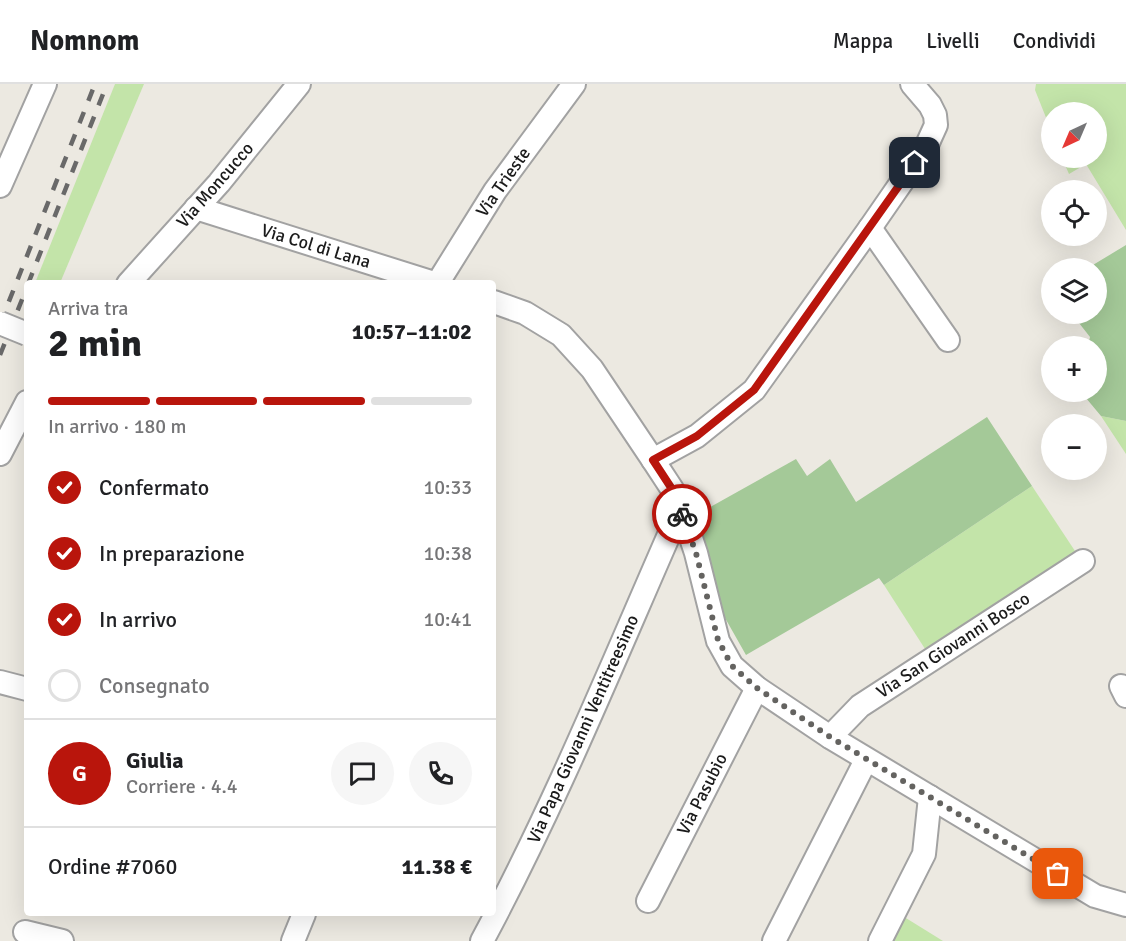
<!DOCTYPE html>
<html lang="it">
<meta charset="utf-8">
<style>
:root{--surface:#fff;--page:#f6f6f6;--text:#202124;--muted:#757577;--line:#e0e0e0;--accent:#b9150c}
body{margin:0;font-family:Signika,sans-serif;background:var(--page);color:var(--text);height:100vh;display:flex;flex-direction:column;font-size:22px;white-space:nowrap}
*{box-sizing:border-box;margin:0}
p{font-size:20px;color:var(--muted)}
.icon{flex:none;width:33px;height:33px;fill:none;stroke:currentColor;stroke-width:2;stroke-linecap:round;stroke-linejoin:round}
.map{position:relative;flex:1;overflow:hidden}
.sheet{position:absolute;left:24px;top:196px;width:472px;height:636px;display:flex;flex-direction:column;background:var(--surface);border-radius:6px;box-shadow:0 6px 24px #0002}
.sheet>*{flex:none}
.needle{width:39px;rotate:224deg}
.controls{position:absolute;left:1041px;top:18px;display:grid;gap:12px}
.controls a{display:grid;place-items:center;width:66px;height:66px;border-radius:50%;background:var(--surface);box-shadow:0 6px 24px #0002;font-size:30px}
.pin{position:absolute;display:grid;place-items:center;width:51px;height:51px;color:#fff;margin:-26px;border-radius:12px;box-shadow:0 3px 9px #0006}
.courier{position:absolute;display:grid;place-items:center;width:60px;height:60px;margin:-30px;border:4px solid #b9150c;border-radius:50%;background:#fff;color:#222;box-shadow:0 2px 8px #0007}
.head em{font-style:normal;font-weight:700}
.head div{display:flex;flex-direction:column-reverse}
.head{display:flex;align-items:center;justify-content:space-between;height:102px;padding:0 24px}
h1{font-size:39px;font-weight:700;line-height:45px}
.bar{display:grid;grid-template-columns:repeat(4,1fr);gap:9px 6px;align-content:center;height:72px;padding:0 24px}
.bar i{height:8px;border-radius:4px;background:var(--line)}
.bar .current{background:var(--accent)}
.bar p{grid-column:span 4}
.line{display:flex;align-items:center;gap:15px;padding:0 24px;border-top:2px solid var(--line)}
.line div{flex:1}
.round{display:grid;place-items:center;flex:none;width:63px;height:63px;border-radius:32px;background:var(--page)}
ol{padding:0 24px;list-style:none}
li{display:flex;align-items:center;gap:18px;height:66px}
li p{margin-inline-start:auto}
li .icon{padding:6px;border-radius:50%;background:var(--accent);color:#fff;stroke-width:4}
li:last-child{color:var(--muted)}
li i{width:33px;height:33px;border:3px solid var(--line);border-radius:50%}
header{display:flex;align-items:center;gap:36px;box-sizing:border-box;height:84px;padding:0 30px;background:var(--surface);border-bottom:2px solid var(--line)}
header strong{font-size:28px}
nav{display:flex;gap:33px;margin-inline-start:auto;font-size:21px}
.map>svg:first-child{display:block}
.grass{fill:#c3e4a9}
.forest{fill:#a4c998}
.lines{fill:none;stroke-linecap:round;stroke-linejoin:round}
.minor-casing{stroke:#a2a2a2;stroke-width:26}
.minor{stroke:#fff;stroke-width:22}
.rail{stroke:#696969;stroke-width:4.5;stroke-dasharray:12 12;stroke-linecap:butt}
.minor-bridge-casing{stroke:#a2a2a2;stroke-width:26;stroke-linecap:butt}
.minor-bridge{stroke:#fff;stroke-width:22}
.done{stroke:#646360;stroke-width:6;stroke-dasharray:0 10.8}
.route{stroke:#b9150c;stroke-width:8}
.labels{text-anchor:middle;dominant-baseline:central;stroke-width:4.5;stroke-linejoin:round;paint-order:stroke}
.street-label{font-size:18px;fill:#1b1b1b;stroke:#fff}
</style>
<header>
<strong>Nomnom</strong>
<nav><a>Mappa</a><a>Livelli</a><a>Condividi</a></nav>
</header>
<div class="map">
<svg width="1126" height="857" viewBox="0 0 1126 857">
<rect width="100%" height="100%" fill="#ece9e1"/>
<g class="grass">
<path d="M115,0h29l-84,199h-25z"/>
<path d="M1036,0h90v146l-40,-66 -17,10 -7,-16h34v-46h-44l-1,18 -16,-40z"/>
<path d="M1101,332l25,5v33z"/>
<path d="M1032,402l45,68 -150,98 -43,-67z"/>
<path d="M901,831l42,26h-56z"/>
</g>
<g class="forest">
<path d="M1126,161v176l-25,-5 -20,-24h15v-46h-8l2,-9 -18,-23h24v-46h-8z"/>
<path d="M987,333l45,69 -148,99 -5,-7 -133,77 -30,-53 -20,-87 100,-56 11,17 23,-17 26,43z"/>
</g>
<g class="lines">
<g class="minor-casing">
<g id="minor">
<path d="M0,102l45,-102"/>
<path d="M196,124l241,76"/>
<path d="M870,144l78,112"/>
<path d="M128,200l91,-101 80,-99"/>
<path d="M440,200l2,-8 53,-85 79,-107"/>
<path d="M494,218l31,11 36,22 31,34 61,91 19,29 13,31 11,33 22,88 14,25 25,22 73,49 265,159 31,9"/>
<path d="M0,370l27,-52"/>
<path d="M653,376l44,-24 57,-46 116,-162 56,-81 10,-22 -1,-10 -5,-10 -18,-21"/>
<path d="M0,598l27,7"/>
<path d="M1121,602l5,10"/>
<path d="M830,653l30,-31 223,-145"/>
<path d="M648,817l109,-213"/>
<path d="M25,848l37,9"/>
<path d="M293,857l11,-27"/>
<path d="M482,857c72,-134 129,-274 190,-413l13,-8"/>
<path d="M774,857l92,-181"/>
<path d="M880,857l44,-87 6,-57"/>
</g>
</g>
<use href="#minor" class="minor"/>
<g class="rail">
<path d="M28,200l79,-200"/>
<path d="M0,240l95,-240"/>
<path d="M0,271l27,-68"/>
</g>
<g class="minor-bridge-casing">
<path id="minor-bridge" d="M0,239l27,11"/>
</g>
<use href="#minor-bridge" class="minor-bridge"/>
</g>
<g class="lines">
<path class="done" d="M682,430l14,39 22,87 14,26 25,22 73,49 228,137"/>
<path class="route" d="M682,430l-10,-25 -19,-29 44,-24 57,-46 161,-227"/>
</g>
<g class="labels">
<g class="street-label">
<text transform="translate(503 98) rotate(-55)">Via Trieste</text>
<text transform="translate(215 101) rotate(-49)">Via Moncucco</text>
<text transform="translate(316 162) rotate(17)">Via Col di Lana</text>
<text transform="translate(953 561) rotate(-33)">Via San Giovanni Bosco</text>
<text transform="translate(583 645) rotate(-66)">Via Papa Giovanni Ventitreesimo</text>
<text transform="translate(702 710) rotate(-63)">Via Pasubio</text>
</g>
</g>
</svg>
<div class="controls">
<a><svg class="needle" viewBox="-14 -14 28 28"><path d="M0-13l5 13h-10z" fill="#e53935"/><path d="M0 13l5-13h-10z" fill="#757577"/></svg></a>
<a><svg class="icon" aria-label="locate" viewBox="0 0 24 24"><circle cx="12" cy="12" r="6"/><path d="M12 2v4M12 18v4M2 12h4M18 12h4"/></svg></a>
<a><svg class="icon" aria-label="layers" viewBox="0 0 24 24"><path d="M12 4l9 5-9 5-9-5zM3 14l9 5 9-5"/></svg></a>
<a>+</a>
<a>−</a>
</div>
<div class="pin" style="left:1058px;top:790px;background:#ea580c"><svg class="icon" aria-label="bag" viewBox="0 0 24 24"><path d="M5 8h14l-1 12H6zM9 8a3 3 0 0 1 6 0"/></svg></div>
<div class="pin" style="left:915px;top:79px;background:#1f2937"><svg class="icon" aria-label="home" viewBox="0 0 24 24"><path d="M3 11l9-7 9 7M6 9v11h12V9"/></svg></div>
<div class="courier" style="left:682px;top:430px"><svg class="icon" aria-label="bike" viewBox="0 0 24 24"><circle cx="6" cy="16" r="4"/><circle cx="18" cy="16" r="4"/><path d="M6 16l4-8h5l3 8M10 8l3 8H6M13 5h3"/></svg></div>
<section class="sheet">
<div class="head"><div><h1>2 min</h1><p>Arriva tra</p></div><em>10:57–11:02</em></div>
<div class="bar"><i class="current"></i><i class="current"></i><i class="current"></i><i></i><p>In arrivo · 180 m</p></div>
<ol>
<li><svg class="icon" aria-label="check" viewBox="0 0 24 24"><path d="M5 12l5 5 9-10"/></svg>Confermato<p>10:33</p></li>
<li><svg class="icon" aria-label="check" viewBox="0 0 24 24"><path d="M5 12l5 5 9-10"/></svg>In preparazione<p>10:38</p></li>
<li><svg class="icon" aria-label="check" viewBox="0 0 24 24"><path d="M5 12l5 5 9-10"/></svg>In arrivo<p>10:41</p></li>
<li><i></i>Consegnato</li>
</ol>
<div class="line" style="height:108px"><b class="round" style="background:var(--accent);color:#fff">G</b><div><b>Giulia</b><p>Corriere · 4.4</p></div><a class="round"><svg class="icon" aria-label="chat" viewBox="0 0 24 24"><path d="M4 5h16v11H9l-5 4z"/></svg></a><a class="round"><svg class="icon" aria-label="phone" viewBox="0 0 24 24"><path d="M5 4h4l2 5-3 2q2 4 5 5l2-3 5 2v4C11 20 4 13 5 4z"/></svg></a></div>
<div class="line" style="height:78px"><div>Ordine #7060</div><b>11.38 €</b></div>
</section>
</div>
